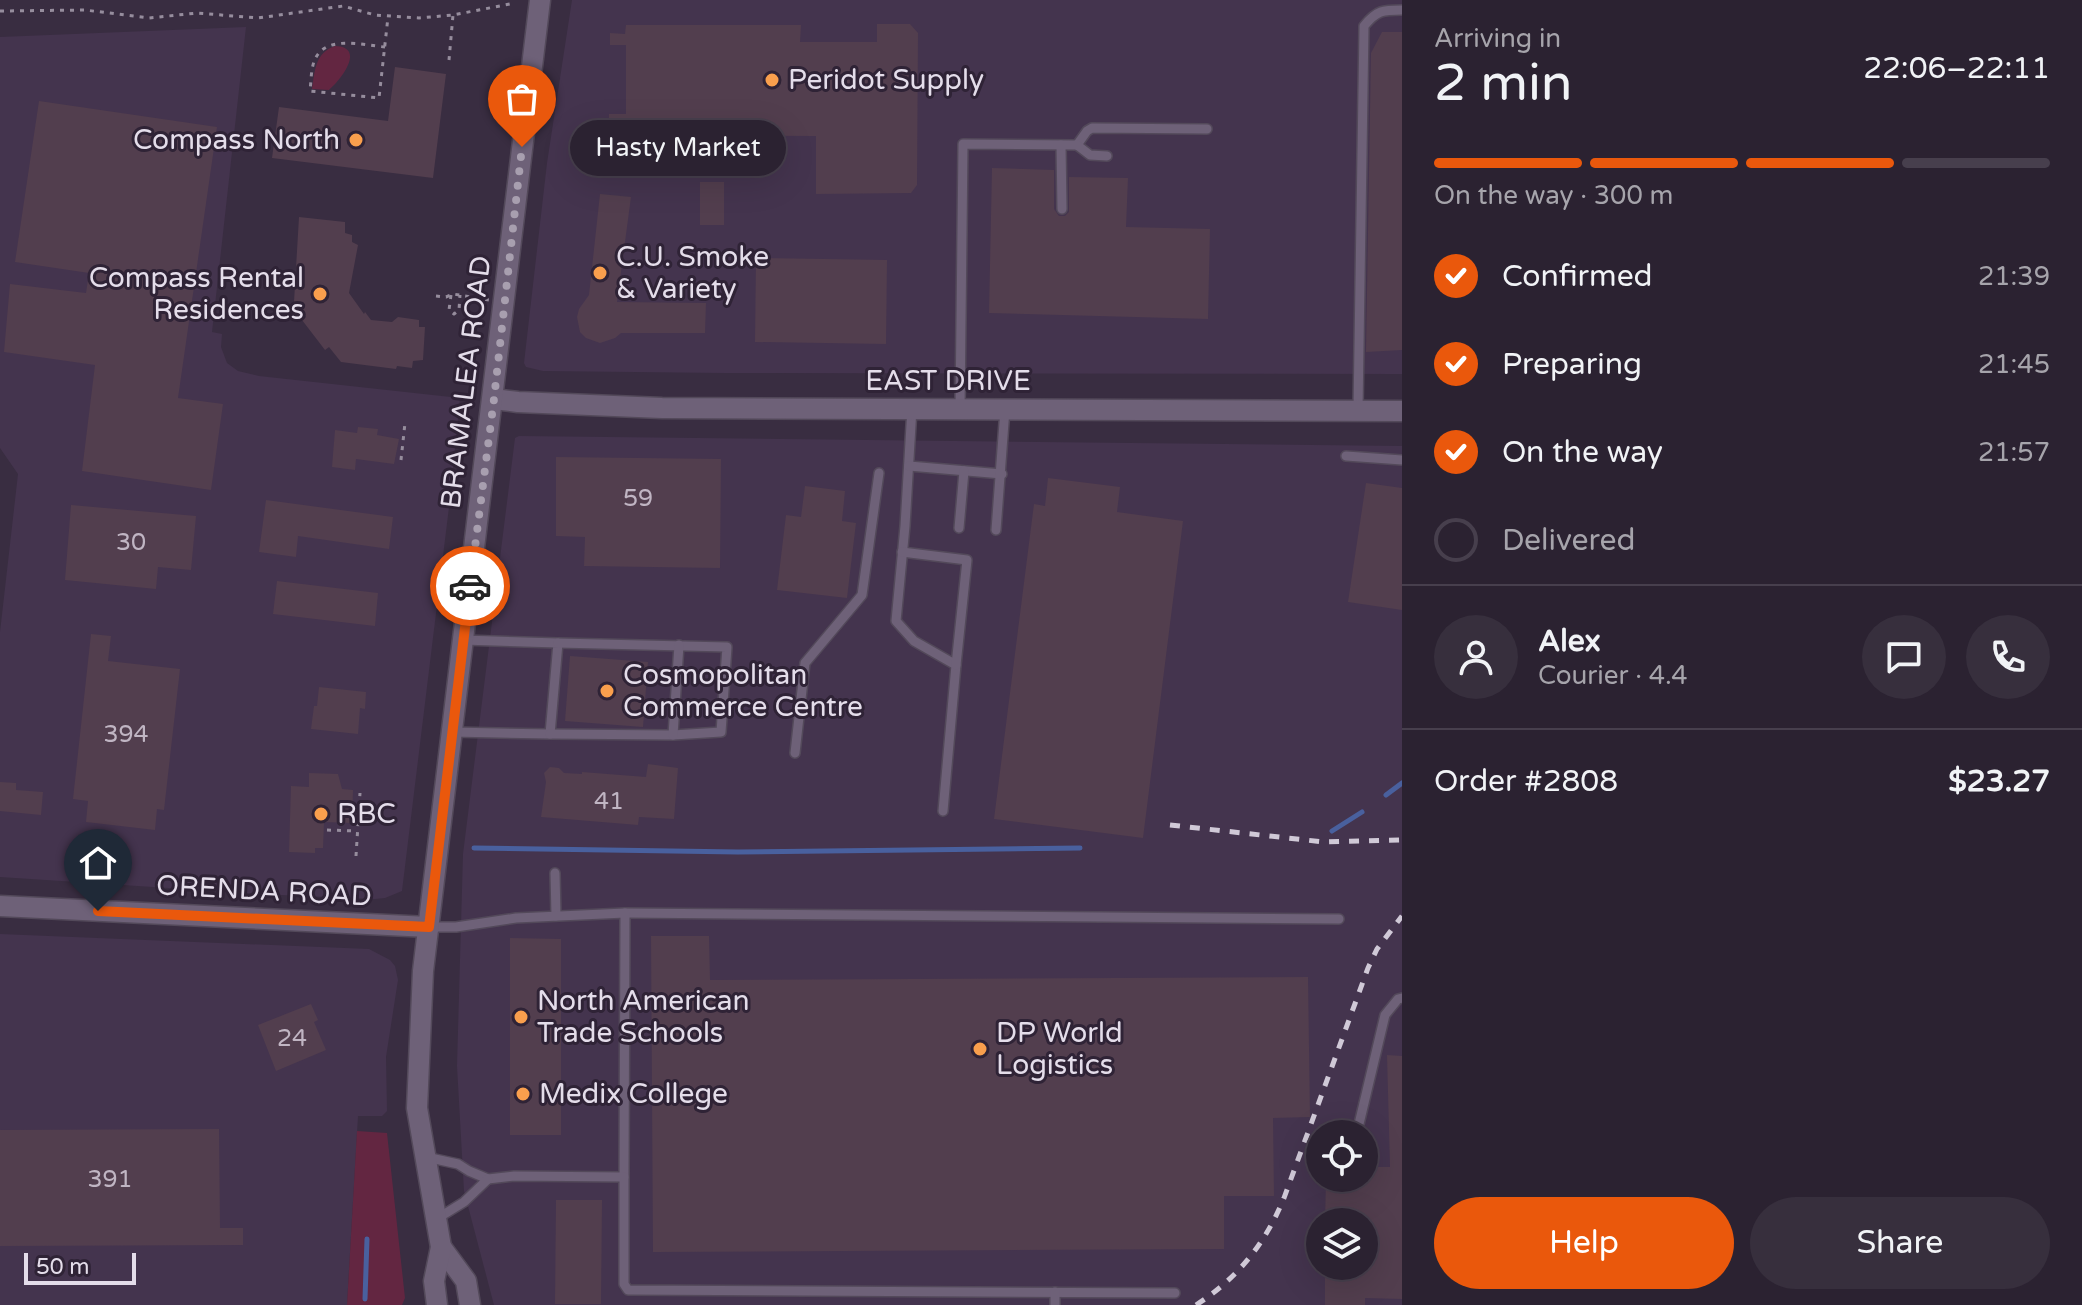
<!DOCTYPE html>
<meta charset="utf-8">
<style>
:root{--surface:#2b2231;--page:#372f3d;--text:#f1f3f6;--muted:#a6a4ab;--line:#473f4d;--accent:#ea580c}
body{margin:0;font-family:"Varela Round",sans-serif;background:var(--page);color:var(--text);height:100vh;display:flex;flex-direction:column;font-size:30px;white-space:nowrap}
*{box-sizing:border-box;margin:0}
p{font-size:26px;color:var(--muted)}
.icon{flex:none;width:44px;height:44px;fill:none;stroke:currentColor;stroke-width:2;stroke-linecap:round;stroke-linejoin:round}
.map{position:relative;flex:1;overflow:hidden}
.sheet{display:flex;flex-direction:column;background:var(--surface);width:680px}
.sheet>*{flex:none}
.fabs{position:absolute;left:1306px;top:1120px;display:grid;gap:16px}
.fabs a{display:grid;place-items:center;width:72px;height:72px;border-radius:50%;background:var(--surface);box-shadow:0 8px 32px #0002,0 0 0 2px var(--line);font-size:40px}
.scale{position:absolute;left:24px;bottom:20px;width:112px;box-sizing:border-box;padding-left:8px;border:4px solid #e4ddea;border-top:0;font-size:22px;line-height:28px;white-space:nowrap;color:#e4ddea;-webkit-text-stroke:6px #2f2336;paint-order:stroke}
.pin{position:absolute;display:grid;place-items:center;width:68px;height:68px;color:#fff;margin:-82px -34px;border-radius:50% 50% 50% 0;rotate:-45deg;box-shadow:0 0 8px #0007}
.pin .icon{rotate:45deg}
.courier{position:absolute;display:grid;place-items:center;width:80px;height:80px;margin:-40px;border:6px solid #ea580c;border-radius:50%;background:#fff;color:#222;box-shadow:0 2px 10px #0007}
.bubble{position:absolute;height:56px;border-radius:28px;background:var(--surface);box-shadow:0 8px 32px #0002,0 0 0 2px var(--line);font-size:26px;font-weight:600;line-height:56px;text-align:center}
.overview em{font-style:normal;font-weight:600}
.overview div{display:flex;flex-direction:column-reverse}
.overview{display:flex;align-items:center;justify-content:space-between;height:136px;padding:0 32px}
h1{font-size:52px;font-weight:600;line-height:60px}
.bar{display:grid;grid-template-columns:repeat(4,1fr);gap:12px 8px;align-content:center;height:96px;padding:0 32px}
.bar i{height:10px;border-radius:6px;background:var(--line)}
.bar .on{background:var(--accent)}
.bar p{grid-column:span 4}
.line{display:flex;align-items:center;gap:20px;padding:0 32px;border-top:2px solid var(--line)}
.line div{flex:1}
.round{display:grid;place-items:center;flex:none;width:84px;height:84px;border-radius:42px;background:var(--page)}
ol{padding:0 32px;list-style:none}
li{display:flex;align-items:center;gap:24px;height:88px}
li p{margin-inline-start:auto}
li .icon{padding:8px;border-radius:50%;background:var(--accent);color:#fff;stroke-width:4}
li:last-child{color:var(--muted)}
li i{width:44px;height:44px;border:4px solid var(--line);border-radius:50%}
.primary-button{display:flex;gap:16px;margin-top:auto;padding:16px 32px}
.primary-button a{flex:1;height:92px;border-radius:48px;background:var(--accent);color:#fff;font-size:32px;font-weight:600;line-height:92px;text-align:center}
.primary-button a+a{background:var(--page);color:var(--text)}
main{display:flex;flex:1;min-height:0}
.map>svg:first-child{display:block}
.built{fill:#44344e;fill-rule:evenodd}
.green{fill:#632641}
.lines{fill:none;stroke-linecap:round;stroke-linejoin:round}
.stream{stroke:#49609e;stroke-width:5}
.building{fill:#523e4e}
.lane-casing{stroke:#53495a;stroke-width:12}
.secondary-casing{stroke:#53495a;stroke-width:23}
.path{stroke:#968d9d;stroke-width:3;stroke-dasharray:4 6;stroke-linecap:butt}
.lane{stroke:#6e6178;stroke-width:9}
.secondary{stroke:#6e6178;stroke-width:20}
.rail{stroke:#d0c9d7;stroke-width:5;stroke-dasharray:10 10;stroke-linecap:butt}
.done{stroke:#a89faf;stroke-width:8;stroke-dasharray:0 14.4}
.route{stroke:#ea580c;stroke-width:10}
.poi-dot{fill:#f99f4d;stroke:#2f2336;stroke-width:3}
.labels{text-anchor:middle;dominant-baseline:central;stroke-width:6;stroke-linejoin:round;paint-order:stroke}
.number-label{font-size:24px;fill:#c0b5c3}
.poi-label{font-size:28px;fill:#e4ddea;stroke:#2f2336;text-anchor:start}
.street-label{font-size:28px;fill:#e4ddea;stroke:#2f2336}
</style>
<main>
<div class="map">
<svg width="1402" height="1305" viewBox="0 0 1402 1305">
<rect width="100%" height="100%" fill="#392d41"/>
<g class="built">
<path d="M572,0h830v374l-678,-1 -181,-2 -17,-4 -2,-4 23,-200z"/>
<path d="M246,27l-34,305 10,2 -1,13 6,16 11,8 21,5 201,22 -10,101 -48,392 -17,7 -10,1 -117,-5 -258,-17v-245l18,-158 -18,-26v-411z"/>
<path d="M519,436l883,10v859h-908l-30,-114 -7,-125 6,-212 52,-416zM1320,1134h44v44h-44zM1320,1222h44v44h-44z"/>
<path d="M0,934l369,15 21,11 5,6 3,14 -12,77 1,54 -5,5h-24l-11,189h-347z"/>
</g>
<g class="green">
<path d="M335,46c32,1 5,35 -6,44l-17,-1c3,-19 3,-36 23,-43z"/>
<path d="M357,1131l30,2 18,165 -3,7h-55z"/>
</g>
<g class="lines">
<g class="stream">
<path d="M1386,795l16,-12"/>
<path d="M1332,831l30,-19"/>
<path d="M474,848l264,4 342,-4"/>
<path d="M365,1299l2,-60"/>
</g>
</g>
<g class="building">
<path d="M877,24h33l8,9 -1,152 -6,8 -95,1v-58l-189,-1v-9h-18v-12h17v-69h-16v-12l15,1 1,-9h175l-1,17h77z"/>
<path d="M1382,32h20v318l-36,2 5,-299z"/>
<path d="M395,67l51,7 -13,104 -161,-20 7,-51 109,14z"/>
<path d="M39,101l178,26 -39,271 45,6 -12,86 -129,-19 13,-106 -91,-13 6,-68 76,9 3,-20 -74,-11z"/>
<path d="M992,168l62,2v39l5,7h6l4,-4v-35l59,1 -2,49 84,2 -2,90 -219,-6z"/>
<rect x="700" y="182" width="24" height="43"/>
<path d="M600,194l31,3 -14,105 89,1 -1,30h-84l-6,5 -15,5 -14,-5 -6,-6 -3,-15 2,-8 10,-14z"/>
<path d="M299,217l46,5v11l7,2v7l6,3 -9,48 15,21 1,-2 6,8 21,2 6,-5 21,3v7h6l-2,33 -10,1 -1,7 -15,-2 -1,3 -55,-7 -12,-15 -4,3 -23,-30 4,-3 -12,-15z"/>
<path d="M756,258l131,2 -1,84 -131,-2z"/>
<path d="M358,427l20,2 -1,6 22,4 -5,25 -38,-5 -1,11 -23,-3 3,-37 22,3z"/>
<path d="M556,457l165,2 -1,109 -136,-2 1,-29 -29,-1z"/>
<path d="M1048,478l72,9 -3,25 66,9 -40,317 -149,-19 40,-315 11,2z"/>
<path d="M1366,483l36,5v122l-54,-8z"/>
<path d="M805,486l40,5 -3,30 14,2 -9,75 -70,-8 9,-75 15,2z"/>
<path d="M266,500l127,17 -4,32 -91,-13 -2,21 -37,-5z"/>
<path d="M71,505l125,11 -5,54 -33,-3 -2,22 -91,-9z"/>
<path d="M277,581l101,12 -3,33 -102,-12z"/>
<path d="M91,634l20,2 -3,25 72,8 -16,141 -7,-1 -2,21 -69,-8 2,-21 -15,-2z"/>
<path d="M570,656l78,6 -5,65 -78,-6z"/>
<path d="M319,687l47,5 -1,17 -5,-1 -2,26 -47,-5 3,-23h3z"/>
<path d="M648,764l30,4 -4,51 -35,-2 -1,8 -97,-8 5,-35 -2,-9 6,-6 9,1 5,5 18,1v-2l64,5z"/>
<path d="M309,773l29,1 4,15 11,1 -1,33 -28,-1 -1,26h-8v5l-26,-1 2,-66 18,1z"/>
<path d="M0,782l16,1v7l27,2 -2,23 -41,-4z"/>
<path d="M651,936h58l1,44 598,-3 2,140 -37,1 1,78h-50v53l-571,3z"/>
<path d="M510,938l51,1v196h-51z"/>
<path d="M311,1004l7,16 -4,2 12,28 -50,21 -18,-46z"/>
<path d="M1387,1055l15,1v243l-37,-1v7h-40v-39h39v-44h-39l1,-44h38v-11h26z"/>
<path d="M219,1129l1,99h23v17l-243,1v-116z"/>
<path d="M556,1200h46l-1,104h-46z"/>
</g>
<g class="lines">
<g class="lane-casing">
<g id="lane">
<path d="M1061,145l1,64"/>
<path d="M1077,145l10,-14 5,-3 115,1"/>
<path d="M912,408l-7,118 -9,95 18,20 42,24 -13,146"/>
<path d="M960,409l3,-265 114,1 13,10 17,1"/>
<path d="M1358,410l6,-384c13,-16 19,-16 38,-16"/>
<path d="M1346,456l56,4"/>
<path d="M909,466l93,8"/>
<path d="M959,528l5,-57"/>
<path d="M996,530l9,-121"/>
<path d="M902,552l65,8 -11,105"/>
<path d="M452,732l98,2 8,-91 -95,-3"/>
<path d="M550,734l123,1 48,-3 6,-85 -169,-4"/>
<path d="M673,735l6,-90"/>
<path d="M795,753l10,-90 57,-68 17,-122"/>
<path d="M555,873l1,43"/>
<path d="M625,913l714,6"/>
<path d="M430,927h26l60,-9 109,-5 -1,264"/>
<path d="M1359,1124l26,-109 13,-16 4,-1"/>
<path d="M426,1157l32,7 11,7 19,8 26,-3 110,1v107l4,6 547,3"/>
<path d="M438,1218l26,-16 24,-23"/>
<path d="M1055,1305v-13"/>
</g>
</g>
<g class="secondary-casing">
<g id="secondary">
<path d="M494,399l24,3 144,6 740,3"/>
<path d="M0,906l429,21"/>
<path d="M441,1247l25,34 4,24"/>
<path d="M437,1305l-3,-24 7,-34 -24,-139 6,-137 117,-971"/>
</g>
</g>
<g class="path">
<path d="M0,11l85,-1 64,8 48,-5 61,5 85,-12 32,9 44,3 34,-3 57,-11"/>
<path d="M385,47c-24,-2 -64,-14 -72,18 -2,8 -2,17 -3,26l69,7 9,-81"/>
<path d="M449,60l4,-45"/>
<path d="M451,295l-2,15 5,4 5,-4 1,-15"/>
<path d="M436,296l10,1 7,-3 36,6"/>
<path d="M401,460l4,-37"/>
<path d="M327,830l30,1"/>
<path d="M356,856l4,-63"/>
</g>
<use href="#lane" class="lane"/>
<use href="#secondary" class="secondary"/>
<g class="rail">
<path d="M1170,825l154,17 78,-2"/>
<path d="M1196,1305c42,-27 69,-61 88,-107l84,-230 9,-19 25,-33"/>
</g>
</g>
<g class="lines">
<path class="done" d="M470,586l24,-187 28,-252"/>
<path class="route" d="M98,911l331,16 41,-341"/>
</g>
<g class="poi-dot">
<circle cx="772" cy="80" r="8"/>
<circle cx="356" cy="140" r="8"/>
<circle cx="600" cy="273" r="8"/>
<circle cx="320" cy="294" r="8"/>
<circle cx="607" cy="691" r="8"/>
<circle cx="321" cy="814" r="8"/>
<circle cx="521" cy="1017" r="8"/>
<circle cx="980" cy="1049" r="8"/>
<circle cx="523" cy="1094" r="8"/>
</g>
<g class="labels">
<g class="number-label">
<text x="638" y="498">59</text>
<text x="131" y="542">30</text>
<text x="126" y="734">394</text>
<text x="609" y="801">41</text>
<text x="292" y="1038">24</text>
<text x="110" y="1179">391</text>
</g>
<g class="poi-label">
<text x="788" y="80">Peridot Supply</text>
<text x="340" y="140" text-anchor="end">Compass North</text>
<text x="616" y="257">C.U. Smoke<tspan x="616" dy="32">&amp; Variety</tspan></text>
<text x="304" y="278" text-anchor="end">Compass Rental<tspan x="304" dy="32">Residences</tspan></text>
<text x="623" y="675">Cosmopolitan<tspan x="623" dy="32">Commerce Centre</tspan></text>
<text x="337" y="814">RBC</text>
<text x="537" y="1001">North American<tspan x="537" dy="32">Trade Schools</tspan></text>
<text x="996" y="1033">DP World<tspan x="996" dy="32">Logistics</tspan></text>
<text x="539" y="1094">Medix College</text>
</g>
<g class="street-label">
<text x="948" y="381">EAST DRIVE</text>
<text transform="translate(466 382) rotate(-83)">BRAMALEA ROAD</text>
<text transform="translate(264 891) rotate(3)">ORENDA ROAD</text>
</g>
</g>
</svg>
<div class="fabs">
<a><svg class="icon" aria-label="locate" viewBox="0 0 24 24"><circle cx="12" cy="12" r="6"/><path d="M12 2v4M12 18v4M2 12h4M18 12h4"/></svg></a>
<a><svg class="icon" aria-label="layers" viewBox="0 0 24 24"><path d="M12 4l9 5-9 5-9-5zM3 14l9 5 9-5"/></svg></a>
</div>
<div class="scale">50 m</div>
<div class="pin" style="left:522px;top:147px;background:#ea580c"><svg class="icon" aria-label="bag" viewBox="0 0 24 24"><path d="M5 8h14l-1 12H6zM9 8a3 3 0 0 1 6 0"/></svg></div>
<div class="pin" style="left:98px;top:911px;background:#1f2937"><svg class="icon" aria-label="home" viewBox="0 0 24 24"><path d="M3 11l9-7 9 7M6 9v11h12V9"/></svg></div>
<div class="courier" style="left:470px;top:586px"><svg class="icon" aria-label="car" viewBox="0 0 24 24"><path d="M5 17H2v-5l4-1 3-4h7l3 4 3 1v5h-3M9 17h6M6 11h13"/><circle cx="7" cy="17" r="2"/><circle cx="17" cy="17" r="2"/></svg></div>
<div class="bubble" style="left:570px;top:120px;width:216px">Hasty Market</div>
</div>
<section class="sheet">
<div class="overview"><div><h1>2 min</h1><p>Arriving in</p></div><em>22:06–22:11</em></div>
<div class="bar"><i class="on"></i><i class="on"></i><i class="on"></i><i></i><p>On the way · 300 m</p></div>
<ol>
<li><svg class="icon" aria-label="check" viewBox="0 0 24 24"><path d="M5 12l5 5 9-10"/></svg>Confirmed<p>21:39</p></li>
<li><svg class="icon" aria-label="check" viewBox="0 0 24 24"><path d="M5 12l5 5 9-10"/></svg>Preparing<p>21:45</p></li>
<li><svg class="icon" aria-label="check" viewBox="0 0 24 24"><path d="M5 12l5 5 9-10"/></svg>On the way<p>21:57</p></li>
<li><i></i>Delivered</li>
</ol>
<div class="line" style="height:144px"><a class="round"><svg class="icon" aria-label="person" viewBox="0 0 24 24"><circle cx="12" cy="8" r="4"/><path d="M4 21q1-7 8-7t8 7"/></svg></a><div><b>Alex</b><p>Courier · 4.4</p></div><a class="round"><svg class="icon" aria-label="chat" viewBox="0 0 24 24"><path d="M4 5h16v11H9l-5 4z"/></svg></a><a class="round"><svg class="icon" aria-label="phone" viewBox="0 0 24 24"><path d="M5 4h4l2 5-3 2q2 4 5 5l2-3 5 2v4C11 20 4 13 5 4z"/></svg></a></div>
<div class="line" style="height:104px"><div>Order #2808</div><b>$23.27</b></div>
<div class="primary-button"><a>Help</a><a>Share</a></div>
</section>
</main>
